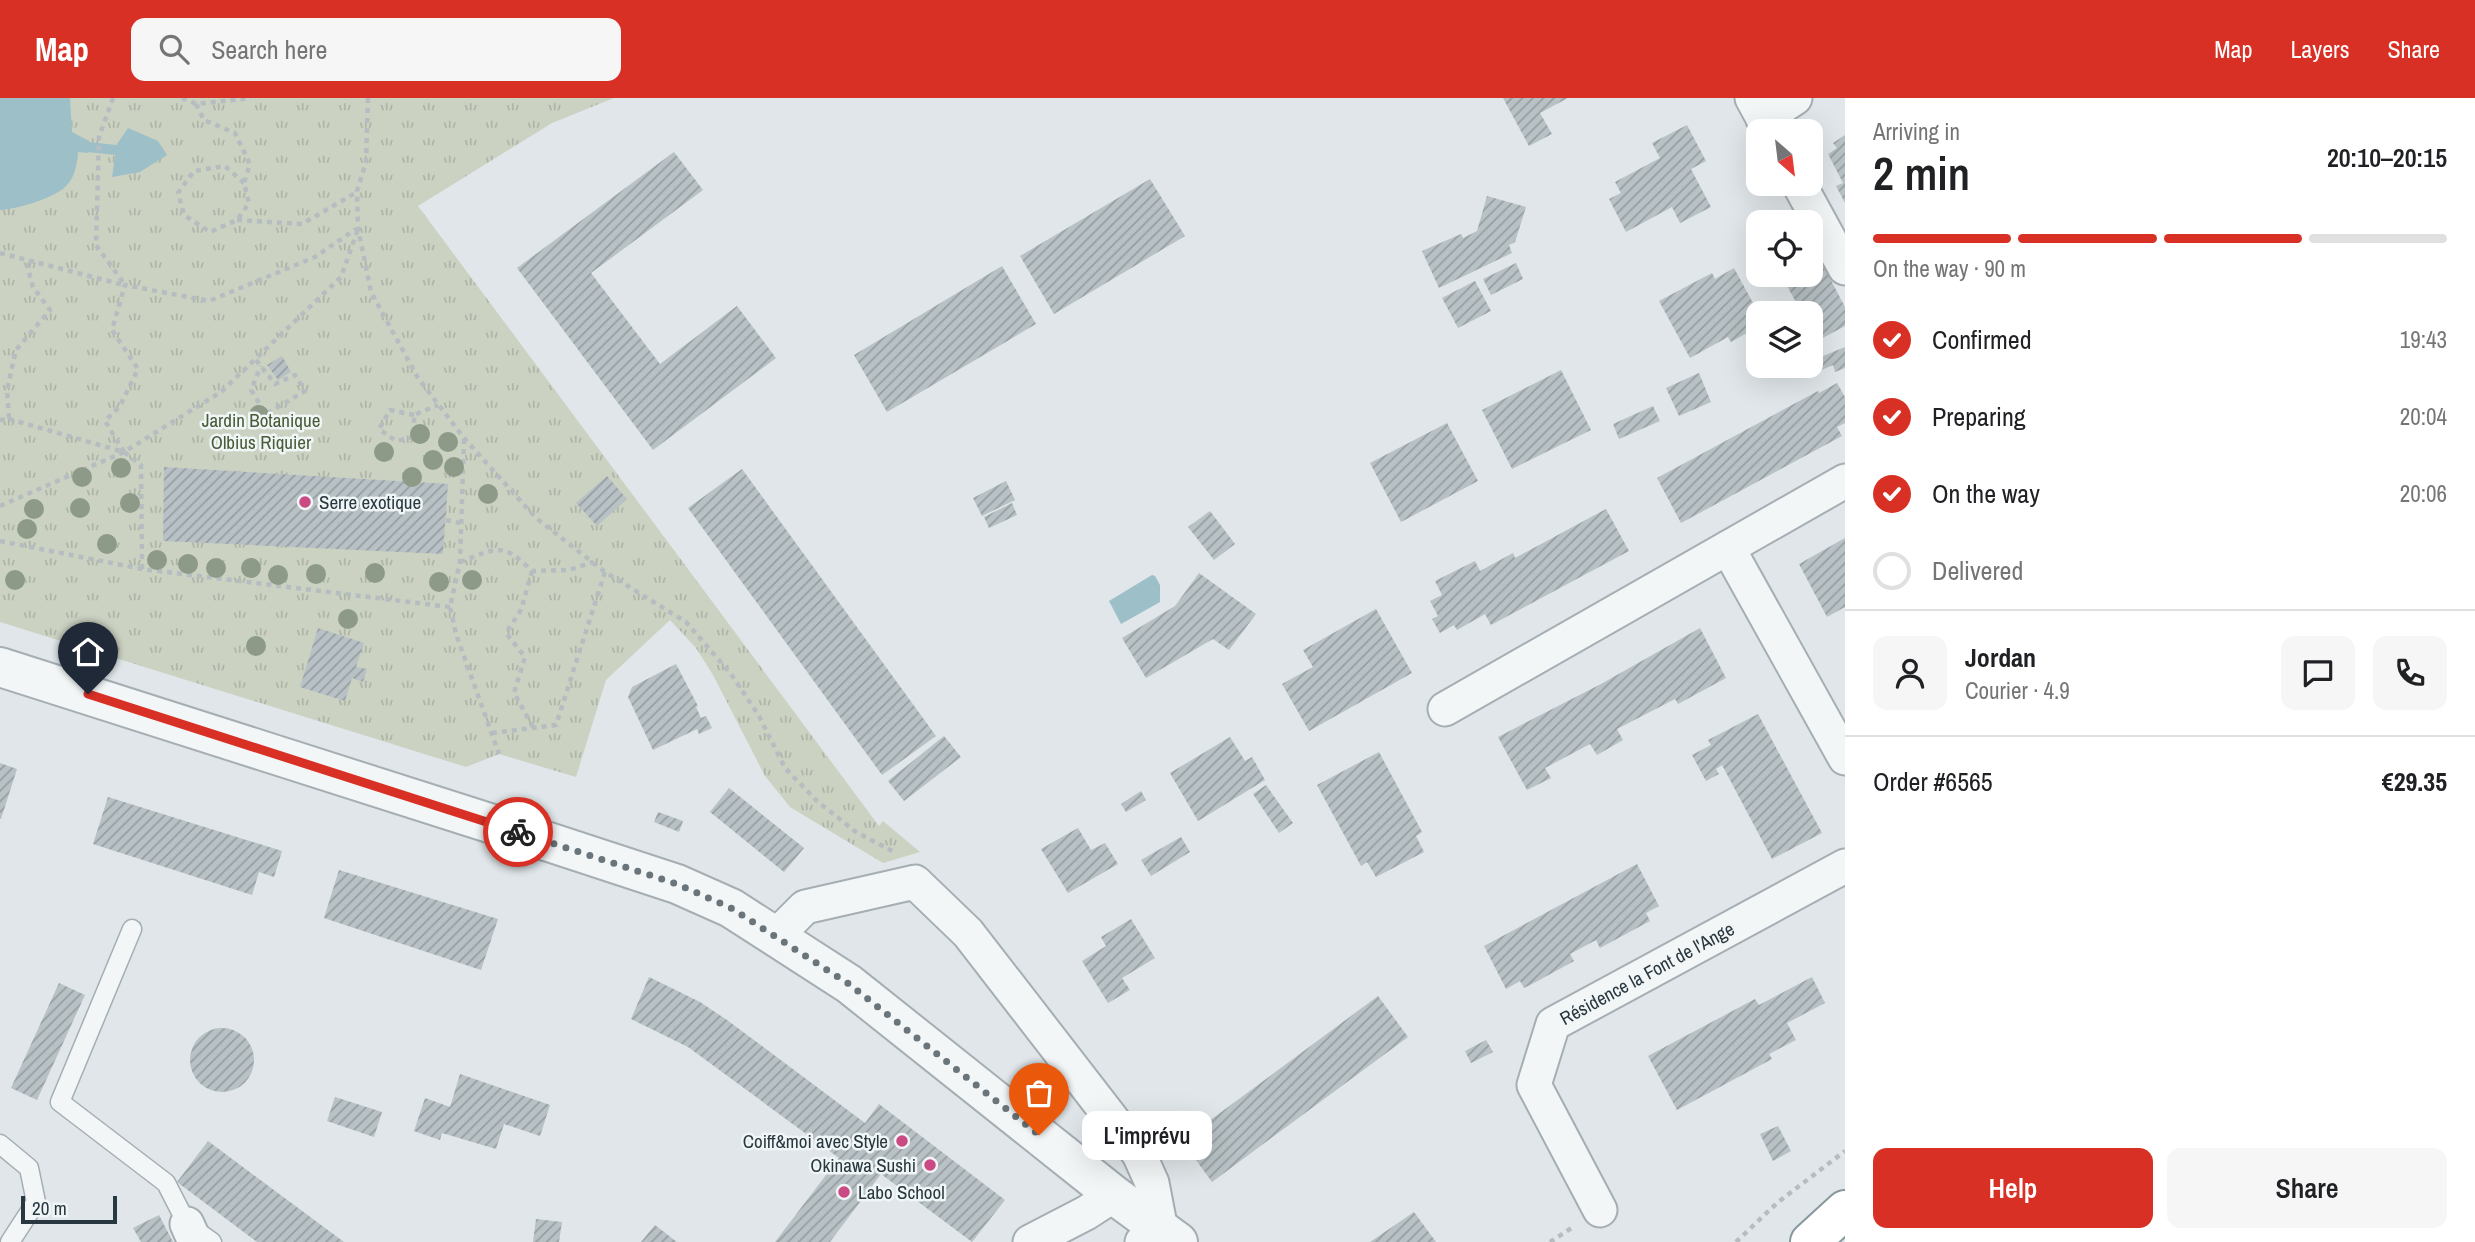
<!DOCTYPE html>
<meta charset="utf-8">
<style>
:root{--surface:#fff;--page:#f6f6f6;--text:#202124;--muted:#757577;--line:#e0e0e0;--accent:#d93025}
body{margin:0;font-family:"Archivo Narrow",sans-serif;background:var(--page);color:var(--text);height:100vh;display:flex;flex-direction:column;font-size:26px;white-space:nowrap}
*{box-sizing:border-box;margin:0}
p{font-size:23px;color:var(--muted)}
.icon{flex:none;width:38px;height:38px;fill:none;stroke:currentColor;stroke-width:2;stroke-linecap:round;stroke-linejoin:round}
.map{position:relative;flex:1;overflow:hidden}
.side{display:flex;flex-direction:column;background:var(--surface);width:630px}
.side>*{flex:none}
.needle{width:46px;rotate:152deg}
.buttons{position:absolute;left:1746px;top:21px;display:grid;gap:14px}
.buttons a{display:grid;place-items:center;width:77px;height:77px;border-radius:14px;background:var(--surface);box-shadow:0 7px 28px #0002;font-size:35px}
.scale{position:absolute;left:21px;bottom:18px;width:96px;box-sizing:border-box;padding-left:7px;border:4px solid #293840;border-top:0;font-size:19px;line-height:24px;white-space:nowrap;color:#293840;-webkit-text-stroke:5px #f0f5f6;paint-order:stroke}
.pin{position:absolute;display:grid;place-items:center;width:60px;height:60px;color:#fff;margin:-72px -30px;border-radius:50% 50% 50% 0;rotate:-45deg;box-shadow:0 0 7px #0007}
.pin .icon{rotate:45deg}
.courier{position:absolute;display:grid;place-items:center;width:70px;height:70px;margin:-35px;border:5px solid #d93025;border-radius:50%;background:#fff;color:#222;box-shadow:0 2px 9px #0007}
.bubble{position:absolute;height:49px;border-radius:14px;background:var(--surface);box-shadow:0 7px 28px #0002;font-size:23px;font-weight:600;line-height:49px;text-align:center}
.overview em{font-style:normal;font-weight:600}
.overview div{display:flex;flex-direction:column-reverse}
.overview{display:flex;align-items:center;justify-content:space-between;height:119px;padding:0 28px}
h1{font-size:46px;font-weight:600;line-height:52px}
.bar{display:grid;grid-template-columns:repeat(4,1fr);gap:10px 7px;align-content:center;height:84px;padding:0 28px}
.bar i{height:9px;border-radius:5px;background:var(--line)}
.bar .current{background:var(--accent)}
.bar p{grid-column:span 4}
.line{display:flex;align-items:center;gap:18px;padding:0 28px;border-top:2px solid var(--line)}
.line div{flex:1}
.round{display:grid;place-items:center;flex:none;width:74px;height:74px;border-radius:14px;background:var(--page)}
ol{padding:0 28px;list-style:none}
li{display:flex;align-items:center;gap:21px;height:77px}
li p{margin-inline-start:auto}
li .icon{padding:7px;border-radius:50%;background:var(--accent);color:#fff;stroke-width:4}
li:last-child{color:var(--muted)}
li i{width:38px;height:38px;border:4px solid var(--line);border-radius:50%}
.cta{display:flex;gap:14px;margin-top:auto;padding:14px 28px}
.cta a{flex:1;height:80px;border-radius:14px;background:var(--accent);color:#fff;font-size:28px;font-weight:600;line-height:80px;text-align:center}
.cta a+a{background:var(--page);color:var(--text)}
header{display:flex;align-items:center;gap:42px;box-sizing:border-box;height:98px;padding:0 35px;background:var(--accent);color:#fff}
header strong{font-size:33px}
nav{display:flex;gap:38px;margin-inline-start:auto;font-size:24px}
.search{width:490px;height:63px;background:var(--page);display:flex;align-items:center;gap:18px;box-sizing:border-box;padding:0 24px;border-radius:14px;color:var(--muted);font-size:26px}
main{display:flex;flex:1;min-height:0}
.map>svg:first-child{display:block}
.grass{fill:url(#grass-tufts)}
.water{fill:#9dbfc8}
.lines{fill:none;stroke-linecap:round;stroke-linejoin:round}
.stream{stroke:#9dbfc8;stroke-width:10}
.building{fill:url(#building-hatch)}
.service-casing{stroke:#a5aeb3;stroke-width:21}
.minor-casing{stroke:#a5aeb3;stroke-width:37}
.tertiary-casing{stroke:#a5aeb3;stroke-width:42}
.trunk-casing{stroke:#88989f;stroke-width:42}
.path{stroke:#b6bdc0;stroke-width:4.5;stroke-dasharray:5 5;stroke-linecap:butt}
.service{stroke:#f3f6f7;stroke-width:18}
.minor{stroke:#f3f6f7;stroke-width:33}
.tertiary{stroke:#f3f6f7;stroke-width:38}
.trunk{stroke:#fff;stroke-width:38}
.tree{fill:#8d9a87}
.done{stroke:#69757b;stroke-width:7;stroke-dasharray:0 12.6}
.route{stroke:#d93025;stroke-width:9}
.poi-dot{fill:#ca4a84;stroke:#f0f5f6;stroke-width:2.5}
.labels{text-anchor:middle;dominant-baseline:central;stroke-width:5;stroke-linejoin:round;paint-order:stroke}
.park-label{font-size:19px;fill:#495b37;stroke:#f0f5f6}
.poi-label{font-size:19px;fill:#293840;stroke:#f0f5f6;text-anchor:start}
.street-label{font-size:19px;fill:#293840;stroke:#f0f5f6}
</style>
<header>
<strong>Map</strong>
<div class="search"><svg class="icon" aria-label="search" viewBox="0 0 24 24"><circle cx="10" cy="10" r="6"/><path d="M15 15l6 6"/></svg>Search here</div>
<nav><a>Map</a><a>Layers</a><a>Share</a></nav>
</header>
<main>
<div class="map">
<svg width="1845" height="1144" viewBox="0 0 1845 1144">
<defs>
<pattern id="grass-tufts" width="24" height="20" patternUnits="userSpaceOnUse" patternTransform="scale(1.75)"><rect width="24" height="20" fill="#cbd2c2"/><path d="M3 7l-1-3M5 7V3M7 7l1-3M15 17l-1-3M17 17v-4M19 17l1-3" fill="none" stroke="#aeb5a8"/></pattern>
<pattern id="building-hatch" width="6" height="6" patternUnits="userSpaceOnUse" patternTransform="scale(1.75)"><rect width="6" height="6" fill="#b8c1c5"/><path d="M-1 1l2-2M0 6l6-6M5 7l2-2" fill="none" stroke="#969ea1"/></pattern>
</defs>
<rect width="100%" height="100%" fill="#e0e6e9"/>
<path class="grass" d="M0,0h614l-62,25 -134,83 461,620 4,-5 37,31 -37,11 -93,-56 -25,-31 -52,-101 -17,-27 -26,-28 -64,60 -30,97 -77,-23 -33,13 -466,-145z"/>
<g class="water">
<path d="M0,0h70l2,34 17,9 -1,12 -10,-1c-1,12 -3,27 -14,36 -13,11 -47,21 -64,22z"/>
<path d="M128,30l30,13 9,14 -27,17 -28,5 5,-33z"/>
<path d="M1152,477l3,1 5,9v17l-39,22 -12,-23z"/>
</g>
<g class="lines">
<path class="stream" d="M88,49l28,3"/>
</g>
<g class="building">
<path d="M1503,0h65l-28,15 12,21 -23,12z"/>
<path d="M1687,27l19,36 -15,8 20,38 -31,16 -8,-16 -46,25 -17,-33 12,-6 -6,-11 45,-24 -8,-15z"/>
<path d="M1845,37v68l-9,-17 7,-3 -15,-29 9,-6 -4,-5z"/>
<path d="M674,54l29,38 -112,83 69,91 77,-58 39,52 -123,92 -136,-182z"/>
<path d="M1150,81l35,57 -131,78 -34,-58z"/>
<path d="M1487,98l39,11 -11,35 -6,3 3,8 -73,35 -17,-37 39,-17 2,4 14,-7z"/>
<path d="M1516,165l7,16 -32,16 -8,-16z"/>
<path d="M1002,168l34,58 -149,88 -33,-57z"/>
<path d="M1824,169l21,40v19l-28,15 -6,-11v-17h-9l-15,-27z"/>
<path d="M1734,170l25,46v12l-28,16 -3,-5 -38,21 -31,-57 53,-28 3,6z"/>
<path d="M1475,183l16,30 -33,17 -16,-30z"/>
<path d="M1845,249v21l-10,4 -2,-7 -23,10 -4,-9h5v-5z"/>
<path d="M282,258l9,16 -13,8 -11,-15z"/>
<path d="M1561,272l30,60 -79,39 -30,-59z"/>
<path d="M1699,275l12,29 -32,14 -13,-28z"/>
<path d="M1837,285l8,14v26l-8,4 5,9 -161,87 -24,-45 161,-87 1,2z"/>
<path d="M1653,308l7,15 -41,18 -6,-15z"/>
<path d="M1447,325l31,58 -77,41 -31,-59z"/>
<path d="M164,369l284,17 -5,70 -280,-13z"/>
<path d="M742,371l194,267 -54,39 -194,-267z"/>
<path d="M607,378l20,23 -30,27 -21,-23z"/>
<path d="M1006,383l9,19 -33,16 -9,-18z"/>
<path d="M1012,405l5,12 -28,13 -5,-11z"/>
<path d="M1606,411l23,42 -138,74 -6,-11 -28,16 -3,-5 -14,8 -8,-14 6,-3 -8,-15 12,-6 -7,-14 40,-20 5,10 33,-18 2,5z"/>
<path d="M1210,413l25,33 -21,16 -26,-33z"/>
<path d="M1845,440v69l-18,10 -28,-53z"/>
<path d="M1199,475l57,41 -27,36 -16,-11 -67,39 -24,-40 53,-32z"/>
<path d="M1376,511l36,64 -103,58 -27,-47 31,-17 -10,-17z"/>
<path d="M318,530l46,15 -8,24 11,2 -4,13 -11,-4 -7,23 -45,-14z"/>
<path d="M1700,530l26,50 -48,26 -3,-5 -58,30 6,11 -26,15 -7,-11 -45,24 6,10 -24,12 -29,-53 103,-53z"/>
<path d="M676,566l22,42 -2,1 5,11 5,-2 6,12 -13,6 -2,-5 -44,21 -25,-53 4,-10z"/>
<path d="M1758,616l64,119 -50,26 -50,-94 -6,4 3,5 -13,7 -14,-26 19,-10 -3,-5z"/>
<path d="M944,638l17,21 -57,44 -16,-20z"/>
<path d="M1230,639l15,24 7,-4 13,23 -67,41 -28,-48z"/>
<path d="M1379,654l43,80 -6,4 8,16 -48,25 -9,-15 -6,4 -44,-81z"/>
<path d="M0,665l17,6 -16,50h-1z"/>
<path d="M1266,687l27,38 -14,10 -26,-39z"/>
<path d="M729,690l75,60 -20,24 -74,-60z"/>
<path d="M1141,693l5,9 -20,12 -5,-8z"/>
<path d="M108,699l174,54 -8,26 -15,-5 -7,23 -159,-51z"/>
<path d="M658,714l25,9 -4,11 -25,-10z"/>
<path d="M1078,730l13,22 14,-7 13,21 -50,29 -27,-44z"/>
<path d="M1181,739l9,15 -39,24 -10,-16z"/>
<path d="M1637,766l22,42 -13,7 4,8 -50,27 -4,-8 -26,14 4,7 -40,22 -10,5 -4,-7 -14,8 -22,-43z"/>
<path d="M339,772l159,49 -17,51 -157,-52z"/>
<path d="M1131,821l24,39 -33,20 8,12 -22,13 -26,-42 24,-15 -5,-9z"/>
<path d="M649,879l51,25 27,18 138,103 14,-19 126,96 -33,42 -91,-68 -51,68h-55l64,-84 -151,-111 -57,-28z"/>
<path d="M1812,879l13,26 -38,20 9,17 -27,14 3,5 -95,51 -29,-54 107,-57 4,6z"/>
<path d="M59,885l26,12 -48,105 -26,-12z"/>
<path d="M1378,898l30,41 -196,145 -30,-41z"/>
<circle cx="222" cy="962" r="32"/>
<path d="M1486,942l7,12 -22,11 -6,-12z"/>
<path d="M460,976l90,31 -10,31 -36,-12 -8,25 -54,-16 -2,7 -26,-9 11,-33 25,9z"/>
<path d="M335,999l47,15 -8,25 -47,-16z"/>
<path d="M1778,1028l13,25 -18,10 -13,-27z"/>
<path d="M208,1043l136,101h-87l-80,-60z"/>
<path d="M1414,1114l22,30h-66z"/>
<path d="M159,1117l14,27h-32l-8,-14z"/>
<path d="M536,1121l26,3 -3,20h-26z"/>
<path d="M655,1127l22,17h-36z"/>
</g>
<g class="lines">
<g class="service-casing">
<g id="service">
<path d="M132,831l-72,173 106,81 21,41 25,18"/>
<path d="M0,1046l29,24 7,34 -26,40"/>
</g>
</g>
<g class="minor-casing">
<g id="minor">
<path d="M1752,0l18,33"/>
<path d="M1763,21l32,-21"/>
<path d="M1799,86l46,84"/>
<path d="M1728,450l117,210"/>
<path d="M1445,611l400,-228"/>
<path d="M776,838l29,-29 110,-25 53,51 171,221 13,29 9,47 -19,12"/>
<path id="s1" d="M1600,1112l-66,-125 19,-61 292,-158"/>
<path d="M187,1126l8,18"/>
<path d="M1030,1144l56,-29 28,-18"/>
</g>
</g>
<g class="tertiary-casing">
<path id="tertiary" d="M0,569l555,177 122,40 54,24 118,76 265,211 64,47"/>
</g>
<g class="trunk-casing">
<path id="trunk" d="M1810,1144l35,-32"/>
</g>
<g class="path">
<path d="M113,0l-14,39 -3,108 29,40"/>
<path d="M182,0l14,6 55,-6"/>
<path d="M368,0l-2,64 -9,29 1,37 13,64 47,86 46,60 72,80 69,54 81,50 45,52 28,42 26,52 32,33 39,31 40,21"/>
<path d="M196,6l8,16 31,13 15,31 -6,19 5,20 -12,17 -27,12 -26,-17 -6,-22 16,-22 31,-5 19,17"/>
<path d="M237,122l65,4 55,-32"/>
<path d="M0,155l124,32"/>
<path d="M256,262l19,24 20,-9 10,16 -39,23 -15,-24 10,-24"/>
<path d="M414,317l-24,-5 -11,19 17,12 18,-4v-22l24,-10"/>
<path d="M9,321l115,33 17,13 1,104"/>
<path d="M0,322l9,-1 -2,-29 9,-40 34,-40 -17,-23 -7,-26"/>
<path d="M464,341l-4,123 -10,45 6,27 43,120"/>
<path d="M124,354l-19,-31 15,-15 18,-37 -26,-39 13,-45 84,16 106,-44 41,-28"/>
<path d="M0,408l124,-54 97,-60 120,-115 17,-48"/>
<path d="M446,422l14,3"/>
<path d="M0,443l142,28 308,38"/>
<path d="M460,464c37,-14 42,-21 72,9l37,-1 24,-8"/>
<path d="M532,473l-11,39 -15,23 19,24 -11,36 19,34"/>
<path d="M492,635l64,-8 49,-153"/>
<path d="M1550,1144l23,-15"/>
<path d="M1736,1144l41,-39 68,-52"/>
</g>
<use href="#service" class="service"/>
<use href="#minor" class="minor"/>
<use href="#tertiary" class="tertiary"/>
<use href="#trunk" class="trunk"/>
</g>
<g class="tree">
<circle cx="259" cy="317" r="10"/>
<circle cx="420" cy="336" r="10"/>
<circle cx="448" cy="344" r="10"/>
<circle cx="384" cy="354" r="10"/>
<circle cx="433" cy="362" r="10"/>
<circle cx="454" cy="369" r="10"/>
<circle cx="121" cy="370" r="10"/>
<circle cx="82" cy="379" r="10"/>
<circle cx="412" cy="379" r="10"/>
<circle cx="488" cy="396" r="10"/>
<circle cx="130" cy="405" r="10"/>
<circle cx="80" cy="410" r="10"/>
<circle cx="34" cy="411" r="10"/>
<circle cx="27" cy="431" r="10"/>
<circle cx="107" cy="446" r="10"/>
<circle cx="157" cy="462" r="10"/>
<circle cx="188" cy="466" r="10"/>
<circle cx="216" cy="470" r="10"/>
<circle cx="251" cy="470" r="10"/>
<circle cx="375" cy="475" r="10"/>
<circle cx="316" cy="476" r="10"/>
<circle cx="278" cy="477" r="10"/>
<circle cx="15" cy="482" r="10"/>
<circle cx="472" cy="482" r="10"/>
<circle cx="439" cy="484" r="10"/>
<circle cx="348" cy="521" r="10"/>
<circle cx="256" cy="548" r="10"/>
</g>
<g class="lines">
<path class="done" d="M518,734l159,52 54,24 118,76 190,151"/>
<path class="route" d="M88,596l430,138"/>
</g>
<g class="poi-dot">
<circle cx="305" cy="404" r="7"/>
<circle cx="902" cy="1043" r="7"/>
<circle cx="930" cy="1067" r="7"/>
<circle cx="844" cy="1094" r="7"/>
</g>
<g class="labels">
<g class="park-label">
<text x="261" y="322">Jardin Botanique<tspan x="261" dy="22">Olbius Riquier</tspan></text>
</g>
<g class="poi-label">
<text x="319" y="404">Serre exotique</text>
<text x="888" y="1043" text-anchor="end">Coiff&amp;moi avec Style</text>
<text x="916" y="1067" text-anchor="end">Okinawa Sushi</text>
<text x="858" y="1094">Labo School</text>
</g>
<g class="street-label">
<text stroke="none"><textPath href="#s1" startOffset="312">Résidence la Font de l'Ange</textPath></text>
</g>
</g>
</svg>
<div class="buttons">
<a><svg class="needle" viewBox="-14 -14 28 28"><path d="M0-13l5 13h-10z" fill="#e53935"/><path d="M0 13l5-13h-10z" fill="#757577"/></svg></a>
<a><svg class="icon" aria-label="locate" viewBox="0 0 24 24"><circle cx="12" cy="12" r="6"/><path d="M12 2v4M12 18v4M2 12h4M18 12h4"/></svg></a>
<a><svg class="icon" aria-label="layers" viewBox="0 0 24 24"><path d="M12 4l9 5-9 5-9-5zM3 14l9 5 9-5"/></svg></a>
</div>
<div class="scale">20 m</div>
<div class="pin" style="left:1039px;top:1037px;background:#ea580c"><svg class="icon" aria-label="bag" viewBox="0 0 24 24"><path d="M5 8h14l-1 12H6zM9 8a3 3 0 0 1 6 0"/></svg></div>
<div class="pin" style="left:88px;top:596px;background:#1f2937"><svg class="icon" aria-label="home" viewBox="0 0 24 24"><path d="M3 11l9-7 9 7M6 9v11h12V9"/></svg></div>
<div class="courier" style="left:518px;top:734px"><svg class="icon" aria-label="bike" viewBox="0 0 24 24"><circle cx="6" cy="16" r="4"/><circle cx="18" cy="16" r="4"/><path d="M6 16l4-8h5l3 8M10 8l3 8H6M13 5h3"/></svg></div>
<div class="bubble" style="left:1082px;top:1013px;width:130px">L'imprévu</div>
</div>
<section class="side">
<div class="overview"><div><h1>2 min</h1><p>Arriving in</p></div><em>20:10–20:15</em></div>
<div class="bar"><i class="current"></i><i class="current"></i><i class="current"></i><i></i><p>On the way · 90 m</p></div>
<ol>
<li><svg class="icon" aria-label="check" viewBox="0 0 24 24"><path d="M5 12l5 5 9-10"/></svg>Confirmed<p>19:43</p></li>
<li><svg class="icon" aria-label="check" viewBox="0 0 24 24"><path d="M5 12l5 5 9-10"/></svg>Preparing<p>20:04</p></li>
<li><svg class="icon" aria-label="check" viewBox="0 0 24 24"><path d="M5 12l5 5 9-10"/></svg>On the way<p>20:06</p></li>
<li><i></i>Delivered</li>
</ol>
<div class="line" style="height:126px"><a class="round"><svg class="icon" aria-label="person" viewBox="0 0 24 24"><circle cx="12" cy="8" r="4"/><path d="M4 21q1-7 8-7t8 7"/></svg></a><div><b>Jordan</b><p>Courier · 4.9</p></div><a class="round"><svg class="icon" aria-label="chat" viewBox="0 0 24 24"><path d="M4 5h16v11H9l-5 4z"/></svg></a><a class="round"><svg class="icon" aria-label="phone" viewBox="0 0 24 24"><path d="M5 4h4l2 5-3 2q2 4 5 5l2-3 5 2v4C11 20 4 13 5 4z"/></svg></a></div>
<div class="line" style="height:91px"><div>Order #6565</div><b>€29.35</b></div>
<div class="cta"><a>Help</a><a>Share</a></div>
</section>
</main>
